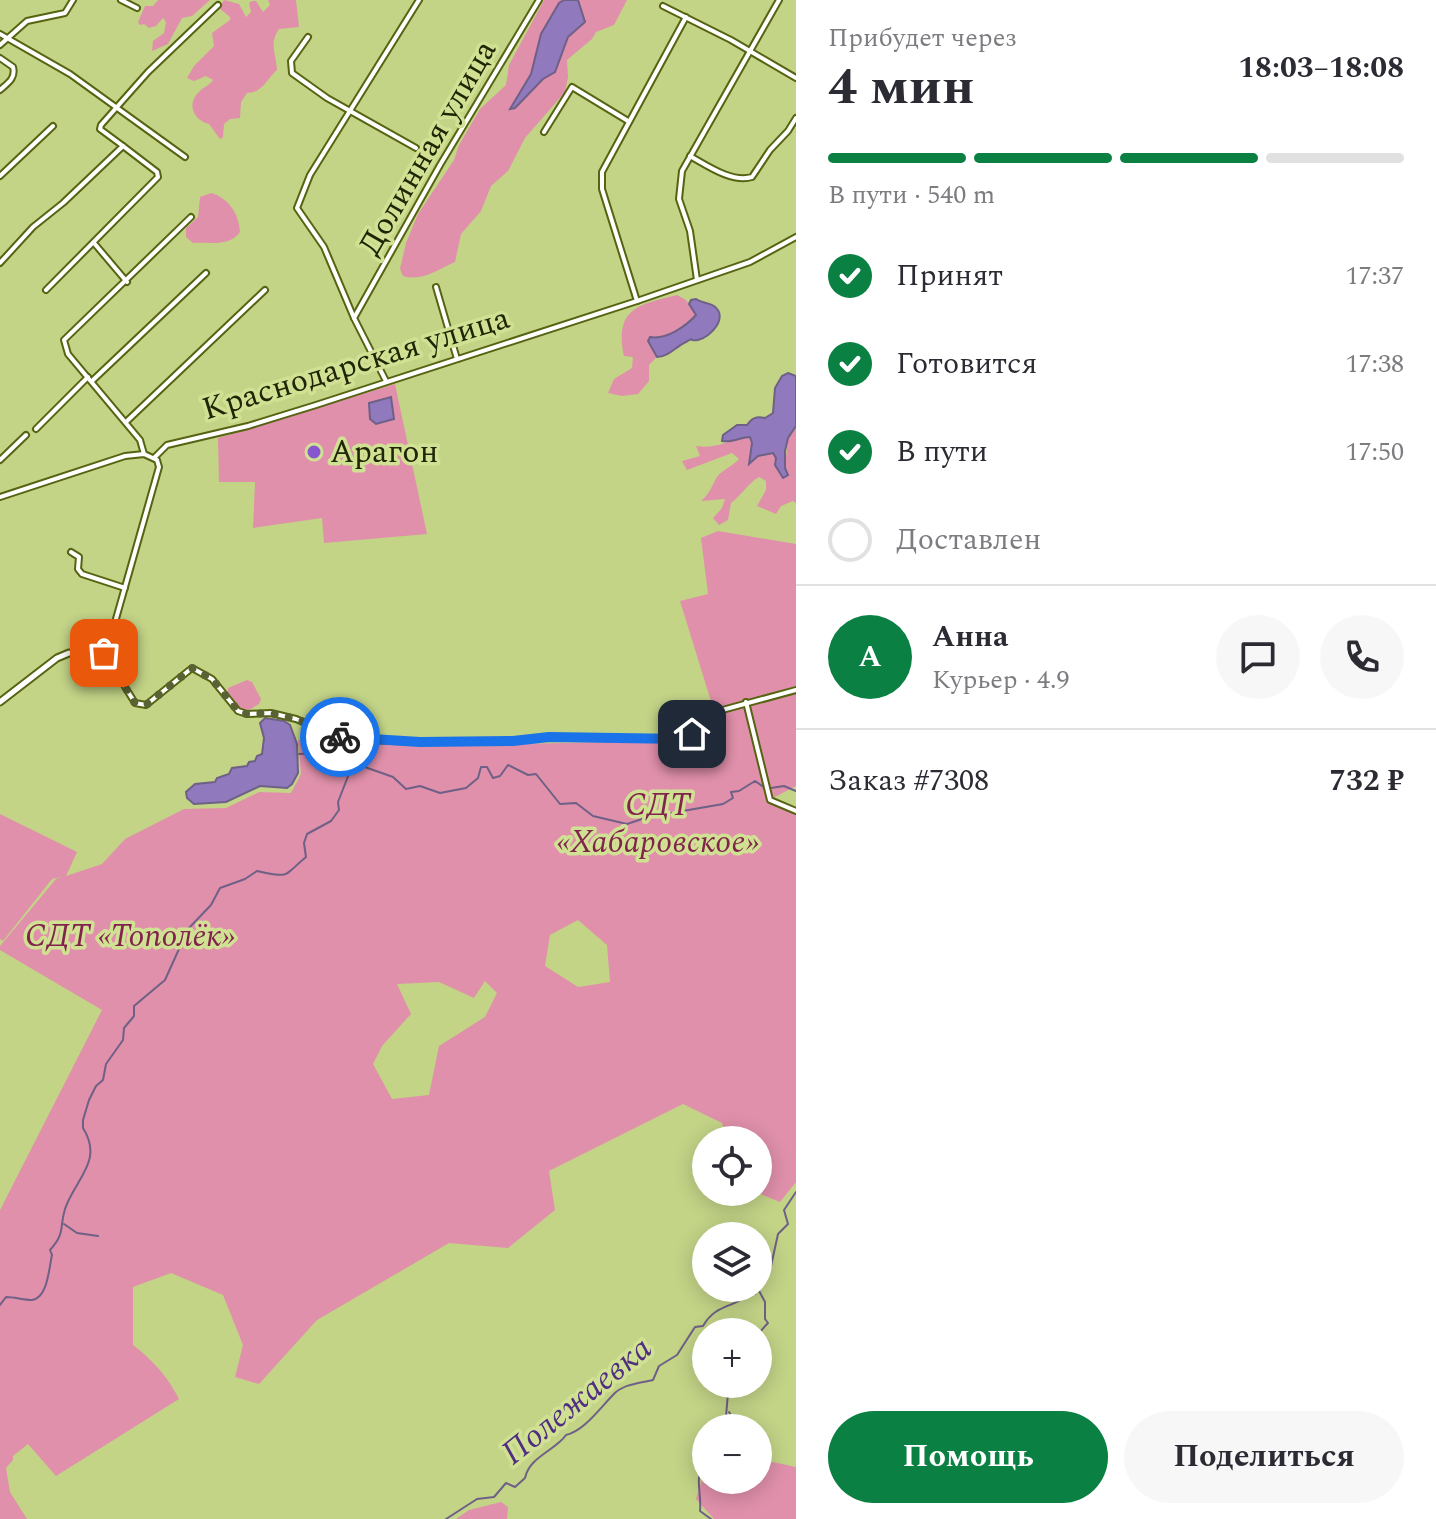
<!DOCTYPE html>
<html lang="ru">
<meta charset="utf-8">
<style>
:root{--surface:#fff;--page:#f7f7f7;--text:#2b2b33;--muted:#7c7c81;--line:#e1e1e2;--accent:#0b8043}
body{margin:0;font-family:Spectral,serif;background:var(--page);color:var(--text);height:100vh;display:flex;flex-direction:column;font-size:30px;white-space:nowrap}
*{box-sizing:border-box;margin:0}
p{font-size:26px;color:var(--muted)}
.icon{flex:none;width:44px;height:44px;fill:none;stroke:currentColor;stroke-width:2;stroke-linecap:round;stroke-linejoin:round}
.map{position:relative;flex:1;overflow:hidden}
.sheet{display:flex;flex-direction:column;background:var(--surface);width:640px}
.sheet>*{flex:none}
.fabs{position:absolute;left:692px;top:1126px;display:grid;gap:16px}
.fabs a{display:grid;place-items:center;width:80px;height:80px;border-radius:50%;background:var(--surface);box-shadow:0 4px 20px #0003;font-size:40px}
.pin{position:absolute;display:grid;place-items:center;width:68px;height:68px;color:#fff;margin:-34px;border-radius:16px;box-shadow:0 4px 12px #0006}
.courier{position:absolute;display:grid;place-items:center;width:80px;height:80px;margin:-40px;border:6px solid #1a73e8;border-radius:50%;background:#fff;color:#222;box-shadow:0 2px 10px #0007}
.overview em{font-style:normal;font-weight:700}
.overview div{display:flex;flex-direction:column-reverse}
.overview{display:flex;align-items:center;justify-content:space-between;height:136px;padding:0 32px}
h1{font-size:52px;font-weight:700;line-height:60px}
.bar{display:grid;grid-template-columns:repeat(4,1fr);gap:12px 8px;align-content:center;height:96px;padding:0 32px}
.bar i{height:10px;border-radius:6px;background:var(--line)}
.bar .selected{background:var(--accent)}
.bar p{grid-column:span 4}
.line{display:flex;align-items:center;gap:20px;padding:0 32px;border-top:2px solid var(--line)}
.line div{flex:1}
.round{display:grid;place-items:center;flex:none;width:84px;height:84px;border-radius:42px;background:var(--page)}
ol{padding:0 32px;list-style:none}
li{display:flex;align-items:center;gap:24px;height:88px}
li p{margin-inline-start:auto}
li .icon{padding:8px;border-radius:50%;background:var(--accent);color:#fff;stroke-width:4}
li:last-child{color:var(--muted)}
li i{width:44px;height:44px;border:4px solid var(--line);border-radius:50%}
.cta{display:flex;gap:16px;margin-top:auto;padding:16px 32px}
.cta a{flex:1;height:92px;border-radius:48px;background:var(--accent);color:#fff;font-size:32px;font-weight:700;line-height:92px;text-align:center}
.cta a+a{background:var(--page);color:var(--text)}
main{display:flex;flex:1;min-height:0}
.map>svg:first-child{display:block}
.green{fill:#e090aa;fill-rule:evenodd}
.water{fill:#9079bd;stroke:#6e6086;stroke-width:2}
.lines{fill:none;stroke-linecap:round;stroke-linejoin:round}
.stream{stroke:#6e6086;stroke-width:2}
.minor-casing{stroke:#566311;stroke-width:8}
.tertiary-casing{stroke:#566311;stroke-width:8}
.secondary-casing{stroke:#566311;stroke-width:9}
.minor{stroke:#fff;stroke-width:4}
.tertiary{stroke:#fff;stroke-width:4}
.secondary{stroke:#fff;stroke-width:5}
.done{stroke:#596232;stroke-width:8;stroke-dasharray:0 14.4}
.route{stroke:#1a73e8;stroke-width:10}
.poi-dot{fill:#8657cf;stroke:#d0e194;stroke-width:3}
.labels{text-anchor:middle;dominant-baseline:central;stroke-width:7;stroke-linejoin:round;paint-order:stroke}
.street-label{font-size:32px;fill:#202505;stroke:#d0e194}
.poi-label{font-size:32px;fill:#202505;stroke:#d0e194;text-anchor:start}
.park-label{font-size:32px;font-style:italic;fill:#81234b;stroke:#d0e194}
.water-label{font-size:34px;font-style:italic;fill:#502e80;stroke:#d0e194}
</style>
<main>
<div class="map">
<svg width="796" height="1519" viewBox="0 0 796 1519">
<rect width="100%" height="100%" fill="#c3d487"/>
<g class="green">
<path d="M158,0h52l-18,16 -10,2 -14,26 -16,7 1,-10 11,-8 2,-11 -3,-4 -7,8 -7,2 -5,-4 -4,1 -2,-3 7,-16h8z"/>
<path d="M224,0l15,4 7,13 5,-5 -2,-9 3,-2h4l7,11 7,-7 -2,-5h28l3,27 -20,2c-10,14 -3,25 -2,41 -10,8 -14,23 -30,23l-6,9 -1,16 -10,1 -6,5 -1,13 -3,2 -11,-15c-14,-3 -23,-19 -11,-31 5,-6 11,-7 15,-13l-7,-4 -12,5 -7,-3 7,-12 20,-20 -2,-13 18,-13v-3l-11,-9z"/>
<path d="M544,0h20l-5,3 -28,71 -21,35 5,-1 28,-29 10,-6 15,-36 17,-15 -7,-22h49l-13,25 -18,7 -4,7 -25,21 1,17 -3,15 -40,46 -17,33 -17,15 -10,25 -20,23 -6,28c-16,7 -34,20 -52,14l-3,-7 6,-26 12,-29 36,-54 5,-15 21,-36 26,-24 3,-20z"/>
<path d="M211,193c18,5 28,21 29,39 -10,15 -31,10 -47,11l-7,-6v-9l12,-11 2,-20z"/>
<path d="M677,295l9,5 10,15c-11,12 -29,25 -45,22l-2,4 8,16 -8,8v16l-11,13 -16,2 -14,-3 6,-14 18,-11 1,-11 -9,-1c-9,-47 12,-51 53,-61z"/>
<path d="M395,384l32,150 -103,9 -2,-25 -69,10 2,-46h-36l-1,-44z"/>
<path d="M796,426v77l-3,-2 -12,5 -5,8 -19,-8 9,-16v-9l-7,-4c-12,7 -17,18 -28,26l-3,17 -9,5 -6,-7 9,-10 3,-9 -24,2c10,-9 10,-14 16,-24 5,-7 16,-11 22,-18l-7,-6 -45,17 -5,-9 18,-5 -4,-10c25,4 33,-9 54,-9 4,9 -3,17 0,26l8,-7 15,-3 12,15 3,-30z"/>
<path d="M718,531l78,13v242l-23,12 23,11v373l-16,20 -25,-10h3v-52h-31l-5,-17 -39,-19 -134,67 6,39 -47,38 -59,-5 -132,77 -58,64 -24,-7 8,-32 -20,-50 -52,-22 -38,14v58c20,15 35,32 46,54l-123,77 -28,-32 -15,12v4l-7,8 4,24 17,27h-27v-309l102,-200 -102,-60v-4l56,-67 6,-2 -10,2 -49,62 -3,-2v-125l77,38 -11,24 36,-12 23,-25 59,-30 42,-1 33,-16 32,1 10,-19 -3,-34 216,4 196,-4 4,-29 -34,-110 28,-7 -7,-56zM578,920l29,25 3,37 -32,5 -33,-21 5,-31zM485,981l12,12 -12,24 -46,29 -10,49 -37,4 -19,-35 9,-18 29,-32 -14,-30 42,-2 35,16z"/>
<path d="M247,680l5,2 9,17 -2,5 -10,6 -9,-2 -12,-16v-4z"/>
<path d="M758,1459l38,8v52h-82l-18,-20 10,-32v13h52z"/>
<path d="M501,1502l7,5 -1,12h-51l13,-9z"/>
</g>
<g class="water">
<path d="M564,0h14l7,22 -17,15 -13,35 -12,7 -28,29 -5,1 21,-35 10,-40 18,-31z"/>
<path d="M696,299c7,5 12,3 18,7 15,11 -3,31 -16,34 -12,2 -1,-4 -12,2 -11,5 -16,14 -29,15l-9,-16 2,-4c16,3 35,-10 46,-22l-7,-11 2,-4z"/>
<path d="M788,373l8,3v50l-8,12 -3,13v17l3,7 -5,3 -8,-13 1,-7 -3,-5 -15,3 -9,8 3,-21 -2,-6c-9,0 -19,6 -28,4l1,-6 14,-10h10c5,-7 9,-9 18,-7l8,-5 2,-25 7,-12z"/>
<path d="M391,397l3,22 -18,5 -6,-5 -1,-16z"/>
<path d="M265,718l19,3 6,4 7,19 1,29 -6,11 -5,4 -27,-2 -34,16 -32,2 -7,-6 -1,-6 9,-8 20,-2 2,-4 12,-4 3,-6 15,-2 2,-4 6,-1 2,-5 5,-2 2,-16 -4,-15z"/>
</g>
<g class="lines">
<g class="stream">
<path d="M299,754l18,-1c15,11 21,14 39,13"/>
<path d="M362,766l31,11 13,12 14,-3 20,7 26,-5 12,-10 3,-11h6l6,11 7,-2 8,-11 20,10 8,-1 24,30 16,-1 17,13 34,8 21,-7 75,-13 10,-6 -2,-6 8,-1 16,-10 10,7"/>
<path d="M771,788l13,-2 12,5"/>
<path d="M64,1224l13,9 21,3"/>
<path d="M758,1284l13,-18 7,-32 10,-10 -4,-14 12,-18"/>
<path d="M758,1289l7,13v17l3,4 -10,11"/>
<path d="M0,1305l6,-8c8,0 18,3 26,3 16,-2 17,-33 20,-45l-2,-5c16,-18 9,-22 15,-41 10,-30 39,-48 18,-81v-8l6,-20 7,-14 7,-6 3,-16 17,-24 1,-12 10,-12v-10l31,-26 23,-51 23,-24 9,-17 25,-9 12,-8c34,7 25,6 49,-14l-2,-14 3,-9 24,-13 8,-11 -1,-8 14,-36"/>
<path d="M729,1412l6,9 -1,7"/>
<path d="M725,1428l3,-35 7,-9"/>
<path d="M706,1460c-13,18 -4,31 -6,51l11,8"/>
<path d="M446,1519l31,-20 17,-2 12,-14 9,4 10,-9c4,-21 31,-28 41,-43 18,-4 34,-27 47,-40 9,-11 27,-12 40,-15l6,-14 18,-11 18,-28 8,-1c13,-23 32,-18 46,-32h6l1,-6"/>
</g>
<g class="minor-casing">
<g id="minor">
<path d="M121,0l16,8"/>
<path d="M663,6l68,34 65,38"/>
<path d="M0,34l70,40 115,83"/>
<path d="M308,37l-17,24 1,12 35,25 89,50"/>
<path d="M0,45l27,-24 38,-8 8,-13"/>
<path d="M0,58l13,9c3,11 -5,16 -13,23"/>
<path d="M544,132l28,-45 56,34"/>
<path d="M690,156c18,10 42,27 62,21l18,-27 18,-19 8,-13"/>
<path d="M0,176l53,-50"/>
<path d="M94,243l33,39"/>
<path d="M0,263l33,-36 30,-24 60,-57 -23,-17 1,-4 47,-53 70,-67"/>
<path d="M697,280l-7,-49 -11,-32 3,-28 97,-171"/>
<path d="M436,287l21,72"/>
<path d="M46,290l112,-113 -1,-5 -34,-26"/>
<path d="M637,301l-35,-112v-17l84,-155"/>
<path d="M354,318l86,-153 99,-165"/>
<path d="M92,381l114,-108"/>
<path d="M386,381l-32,-63 -30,-71 -27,-39 13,-33 109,-175"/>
<path d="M126,422l139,-132"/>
<path d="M36,429l52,-52"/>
<path d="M144,454l-4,-14 -72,-86 -4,-14 127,-123"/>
<path d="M154,458l13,-13 81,-19 68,-21 321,-104 113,-39 46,-25"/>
<path d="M0,460l26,-25"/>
<path d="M71,552l8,5 -1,12 4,5 43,14"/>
<path d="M104,653l31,50 11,2 46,-37 20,11 26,32 9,3 24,-1 25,6 48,20 76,3 93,-1 36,-4 136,2 30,-27 81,-22"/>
<path d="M746,702l24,98 26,11"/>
</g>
</g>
<g class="tertiary-casing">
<path id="tertiary" d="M0,497l125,-41 19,-2 13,6 2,7 -51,180c-8,13 -26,7 -39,6"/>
</g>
<g class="secondary-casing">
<path id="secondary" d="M0,702l57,-44 12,-5"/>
</g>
<use href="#minor" class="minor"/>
<use href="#tertiary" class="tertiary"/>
<use href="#secondary" class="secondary"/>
</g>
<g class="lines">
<path class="done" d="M104,653l31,50 11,2 46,-37 20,11 26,32 9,3 24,-1 25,6 44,18"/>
<path class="route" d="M340,737l80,5 93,-1 36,-4 136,2 7,-5"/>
</g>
<circle class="poi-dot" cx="314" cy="452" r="8"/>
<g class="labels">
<g class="street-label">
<text transform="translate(428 148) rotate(-60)">Долинная улица</text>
<text transform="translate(356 364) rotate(-17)">Краснодарская улица</text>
</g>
<g class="poi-label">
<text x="330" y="452">Арагон</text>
</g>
<g class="park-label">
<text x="658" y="805">СДТ<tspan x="658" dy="37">«Хабаровское»</tspan></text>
<text x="130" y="936">СДТ «Тополёк»</text>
</g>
<g class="water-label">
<text transform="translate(577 1401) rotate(-39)">Полежаевка</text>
</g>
</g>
</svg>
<div class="fabs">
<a><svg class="icon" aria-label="locate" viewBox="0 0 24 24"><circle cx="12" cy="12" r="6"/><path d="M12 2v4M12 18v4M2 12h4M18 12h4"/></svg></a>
<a><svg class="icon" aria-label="layers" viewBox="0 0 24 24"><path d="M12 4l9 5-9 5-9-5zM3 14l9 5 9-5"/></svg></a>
<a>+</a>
<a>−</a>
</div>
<div class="pin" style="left:104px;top:653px;background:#ea580c"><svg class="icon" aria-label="bag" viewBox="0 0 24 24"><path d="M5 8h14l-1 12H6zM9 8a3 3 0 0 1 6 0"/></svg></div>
<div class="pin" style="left:692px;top:734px;background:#1f2937"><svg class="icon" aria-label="home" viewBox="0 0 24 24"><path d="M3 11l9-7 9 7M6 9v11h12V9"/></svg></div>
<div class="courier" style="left:340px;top:737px"><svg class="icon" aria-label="bike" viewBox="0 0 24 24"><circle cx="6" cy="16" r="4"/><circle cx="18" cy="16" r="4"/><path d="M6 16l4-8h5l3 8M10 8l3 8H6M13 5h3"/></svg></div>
</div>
<section class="sheet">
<div class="overview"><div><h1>4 мин</h1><p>Прибудет через</p></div><em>18:03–18:08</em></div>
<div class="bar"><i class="selected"></i><i class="selected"></i><i class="selected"></i><i></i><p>В пути · 540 m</p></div>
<ol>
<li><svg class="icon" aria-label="check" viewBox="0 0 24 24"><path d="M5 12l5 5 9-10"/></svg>Принят<p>17:37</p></li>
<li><svg class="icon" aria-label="check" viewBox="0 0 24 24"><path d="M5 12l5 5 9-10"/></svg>Готовится<p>17:38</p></li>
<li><svg class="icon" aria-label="check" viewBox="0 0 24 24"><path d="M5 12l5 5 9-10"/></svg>В пути<p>17:50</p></li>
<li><i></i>Доставлен</li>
</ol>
<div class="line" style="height:144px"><b class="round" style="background:var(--accent);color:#fff">А</b><div><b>Анна</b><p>Курьер · 4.9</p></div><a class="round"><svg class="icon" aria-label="chat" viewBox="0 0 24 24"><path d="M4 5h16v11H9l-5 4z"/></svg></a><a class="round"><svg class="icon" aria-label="phone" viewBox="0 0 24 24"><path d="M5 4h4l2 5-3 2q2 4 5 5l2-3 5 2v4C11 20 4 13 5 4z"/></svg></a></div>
<div class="line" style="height:104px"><div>Заказ #7308</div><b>732 ₽</b></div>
<div class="cta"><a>Помощь</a><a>Поделиться</a></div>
</section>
</main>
